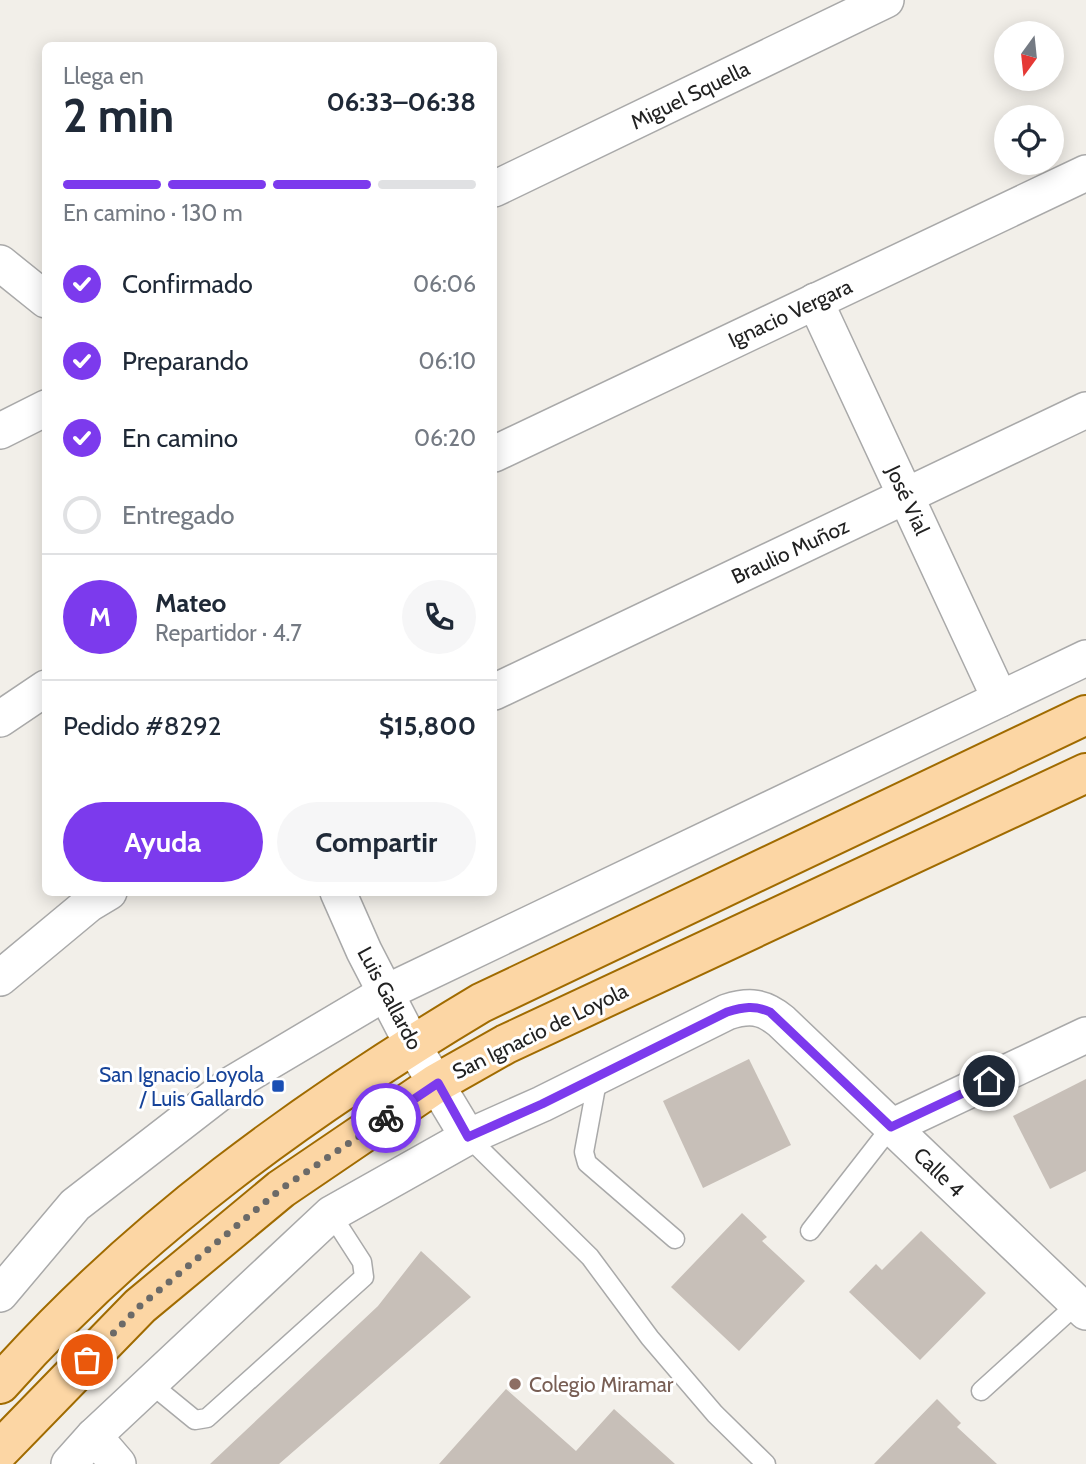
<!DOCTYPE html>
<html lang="es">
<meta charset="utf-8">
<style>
:root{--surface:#fff;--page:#f6f6f7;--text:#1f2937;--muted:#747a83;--line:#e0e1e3;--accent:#7c3aed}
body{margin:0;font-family:Cabin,sans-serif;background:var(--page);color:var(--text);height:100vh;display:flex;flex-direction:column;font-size:26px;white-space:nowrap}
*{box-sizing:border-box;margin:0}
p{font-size:23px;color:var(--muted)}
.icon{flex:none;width:38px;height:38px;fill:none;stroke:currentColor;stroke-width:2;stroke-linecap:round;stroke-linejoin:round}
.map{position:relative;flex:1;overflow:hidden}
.panel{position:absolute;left:42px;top:42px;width:455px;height:854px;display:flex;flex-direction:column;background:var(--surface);border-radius:10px;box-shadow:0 4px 18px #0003}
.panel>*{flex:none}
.needle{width:46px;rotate:195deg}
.fabs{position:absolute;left:994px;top:21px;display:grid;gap:14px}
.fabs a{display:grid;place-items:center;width:70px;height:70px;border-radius:50%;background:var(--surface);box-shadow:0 4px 18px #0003;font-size:35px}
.pin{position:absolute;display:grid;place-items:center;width:60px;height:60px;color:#fff;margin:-30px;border:4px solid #fff;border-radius:50%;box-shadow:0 2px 7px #0007}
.courier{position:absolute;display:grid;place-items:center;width:70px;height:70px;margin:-35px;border:5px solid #7c3aed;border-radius:50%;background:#fff;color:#222;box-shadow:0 2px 9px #0007}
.summary em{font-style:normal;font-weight:800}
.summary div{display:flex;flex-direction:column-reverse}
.summary{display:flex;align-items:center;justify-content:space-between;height:119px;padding:0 21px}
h1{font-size:46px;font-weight:800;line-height:52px}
.bar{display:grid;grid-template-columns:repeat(4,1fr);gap:10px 7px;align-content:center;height:84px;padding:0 21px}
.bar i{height:9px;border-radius:5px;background:var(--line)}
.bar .on{background:var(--accent)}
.bar p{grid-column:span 4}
.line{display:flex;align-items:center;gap:18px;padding:0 21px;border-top:2px solid var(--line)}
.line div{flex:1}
.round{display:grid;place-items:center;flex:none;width:74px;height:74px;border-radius:37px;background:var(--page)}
ol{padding:0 21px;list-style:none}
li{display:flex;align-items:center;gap:21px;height:77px}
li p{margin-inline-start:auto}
li .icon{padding:7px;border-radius:50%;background:var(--accent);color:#fff;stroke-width:4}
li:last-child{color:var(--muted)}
li i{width:38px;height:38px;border:4px solid var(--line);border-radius:50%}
.button{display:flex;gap:14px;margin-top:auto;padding:14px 21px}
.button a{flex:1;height:80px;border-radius:42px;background:var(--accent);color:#fff;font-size:28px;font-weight:800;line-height:80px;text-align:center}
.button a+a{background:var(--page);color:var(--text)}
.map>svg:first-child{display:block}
.building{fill:#c7bfb8}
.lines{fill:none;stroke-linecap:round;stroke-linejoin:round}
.lane-casing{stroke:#a9a9a9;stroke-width:21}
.street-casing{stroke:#a9a9a9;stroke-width:38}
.primary-casing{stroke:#a06b00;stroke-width:42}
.lane{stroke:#fff;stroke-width:18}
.street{stroke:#fff;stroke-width:35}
.primary{stroke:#fcd6a4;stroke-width:38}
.done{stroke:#6b6a68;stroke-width:7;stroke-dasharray:0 12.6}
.route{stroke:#7c3aed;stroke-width:9}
.transit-dot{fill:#1a4fb4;stroke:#fff;stroke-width:2.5}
.education-dot{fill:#8d6e63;stroke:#fff;stroke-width:2.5}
.labels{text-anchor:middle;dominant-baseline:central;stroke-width:6;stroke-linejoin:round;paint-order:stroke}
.street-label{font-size:21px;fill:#222;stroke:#fff}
.transit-label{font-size:21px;fill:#164399;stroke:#fff;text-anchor:end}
.education-label{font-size:21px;fill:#785e54;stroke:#fff;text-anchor:start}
</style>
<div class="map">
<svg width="1086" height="1464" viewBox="0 0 1086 1464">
<rect width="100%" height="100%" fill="#f2efe9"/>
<g class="building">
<path d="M749,1059l42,86 -88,43 -40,-87z"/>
<path d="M1086,1079v92l-36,18 -37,-73z"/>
<path d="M742,1213l25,24 -5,4 43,40 -66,70 -68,-64z"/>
<path d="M921,1231l65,62 -66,67 -71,-68 27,-28 6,6z"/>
<path d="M421,1251l50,46 -192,167h-69l168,-158z"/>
<path d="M506,1389l70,62 38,-42 61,55h-236z"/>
<path d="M937,1399l24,24 -4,4 40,37h-123z"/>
</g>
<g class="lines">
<g class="lane-casing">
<g id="lane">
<path d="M598,1076l-14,76 3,11 88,76"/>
<path d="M468,1137l122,120 60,81 65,76 51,50"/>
<path d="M810,1231l81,-104"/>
<path d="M151,1384l44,36 12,-2 157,-141 -2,-15 -31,-48"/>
<path d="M981,1391l96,-87"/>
</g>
</g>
<g class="street-casing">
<g id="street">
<path d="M494,189l392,-189"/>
<path d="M0,263l46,37"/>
<path d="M815,301l185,398"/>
<path d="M0,431l46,-23"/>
<path d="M494,454l592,-281"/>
<path d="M494,692l592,-282"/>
<path d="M0,719l46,-31"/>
<path d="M338,892l26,59 48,93 56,93"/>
<path d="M0,978l89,-74 20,-12"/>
<path d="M891,1127l195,-92"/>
<path d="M0,1294l75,-89 155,-120 155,-92 701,-335"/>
<path d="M94,1436l24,28"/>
<path d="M69,1464l25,-28 237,-222 137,-77 74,-33 185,-92c22,-7 36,-6 54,9l305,291"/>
</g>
</g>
<g class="primary-casing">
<g id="primary">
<path d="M0,1384c137,-155 304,-275 481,-381l605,-288"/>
<path d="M0,1450l140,-144 141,-117 156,-106 69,-39 580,-271"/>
</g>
</g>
<use href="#lane" class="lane"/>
<use href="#street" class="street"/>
<use href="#primary" class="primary"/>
</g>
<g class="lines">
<path class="done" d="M87,1360l53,-54 141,-117 105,-71"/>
<path class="route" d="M386,1118l52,-35 30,54 74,-33 185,-92c16,-5 28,-7 43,0l121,115 98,-46"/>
</g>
<rect class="transit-dot" x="271" y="1079" width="14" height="14" rx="3.5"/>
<circle class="education-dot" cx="515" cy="1384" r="7"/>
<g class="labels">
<g class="street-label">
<text transform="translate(690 95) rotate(-26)">Miguel Squella</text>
<text transform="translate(790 313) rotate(-25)">Ignacio Vergara</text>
<text transform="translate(908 500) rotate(65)">José Vial</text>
<text transform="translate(790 551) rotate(-25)">Braulio Muñoz</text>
<text transform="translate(390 998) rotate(62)">Luis Gallardo</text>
<text transform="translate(540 1031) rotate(-26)">San Ignacio de Loyola</text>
<text transform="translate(939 1172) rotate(44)">Calle 4</text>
</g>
<g class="transit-label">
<text x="264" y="1074">San Ignacio Loyola<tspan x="264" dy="24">/ Luis Gallardo</tspan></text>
</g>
<g class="education-label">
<text x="529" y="1384">Colegio Miramar</text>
</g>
</g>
</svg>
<div class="fabs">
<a><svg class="needle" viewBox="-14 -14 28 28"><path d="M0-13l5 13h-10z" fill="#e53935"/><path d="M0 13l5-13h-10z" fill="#747a83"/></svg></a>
<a><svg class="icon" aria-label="locate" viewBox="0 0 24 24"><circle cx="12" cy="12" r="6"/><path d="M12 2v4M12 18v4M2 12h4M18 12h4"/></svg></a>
</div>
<div class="pin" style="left:87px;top:1360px;background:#ea580c"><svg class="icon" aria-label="bag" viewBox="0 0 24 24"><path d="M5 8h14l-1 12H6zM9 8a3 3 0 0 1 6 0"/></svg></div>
<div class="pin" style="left:989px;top:1081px;background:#1f2937"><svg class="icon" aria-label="home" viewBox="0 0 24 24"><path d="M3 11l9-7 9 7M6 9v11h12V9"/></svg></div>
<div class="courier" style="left:386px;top:1118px"><svg class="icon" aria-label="bike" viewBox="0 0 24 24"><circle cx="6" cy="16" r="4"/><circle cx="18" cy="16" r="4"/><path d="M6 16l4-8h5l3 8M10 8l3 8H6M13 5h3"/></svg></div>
<section class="panel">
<div class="summary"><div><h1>2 min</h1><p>Llega en</p></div><em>06:33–06:38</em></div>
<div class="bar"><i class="on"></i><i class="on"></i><i class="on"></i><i></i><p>En camino · 130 m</p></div>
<ol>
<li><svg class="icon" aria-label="check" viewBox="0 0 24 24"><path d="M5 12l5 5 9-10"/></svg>Confirmado<p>06:06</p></li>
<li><svg class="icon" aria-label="check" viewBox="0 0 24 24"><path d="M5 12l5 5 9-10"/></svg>Preparando<p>06:10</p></li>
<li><svg class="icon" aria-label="check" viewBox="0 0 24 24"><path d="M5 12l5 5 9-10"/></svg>En camino<p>06:20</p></li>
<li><i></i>Entregado</li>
</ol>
<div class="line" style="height:126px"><b class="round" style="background:var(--accent);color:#fff">M</b><div><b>Mateo</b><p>Repartidor · 4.7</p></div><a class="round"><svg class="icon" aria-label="phone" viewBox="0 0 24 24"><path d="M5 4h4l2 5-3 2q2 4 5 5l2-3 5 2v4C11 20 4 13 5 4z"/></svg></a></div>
<div class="line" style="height:91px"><div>Pedido #8292</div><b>$15,800</b></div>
<div class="button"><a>Ayuda</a><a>Compartir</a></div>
</section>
</div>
